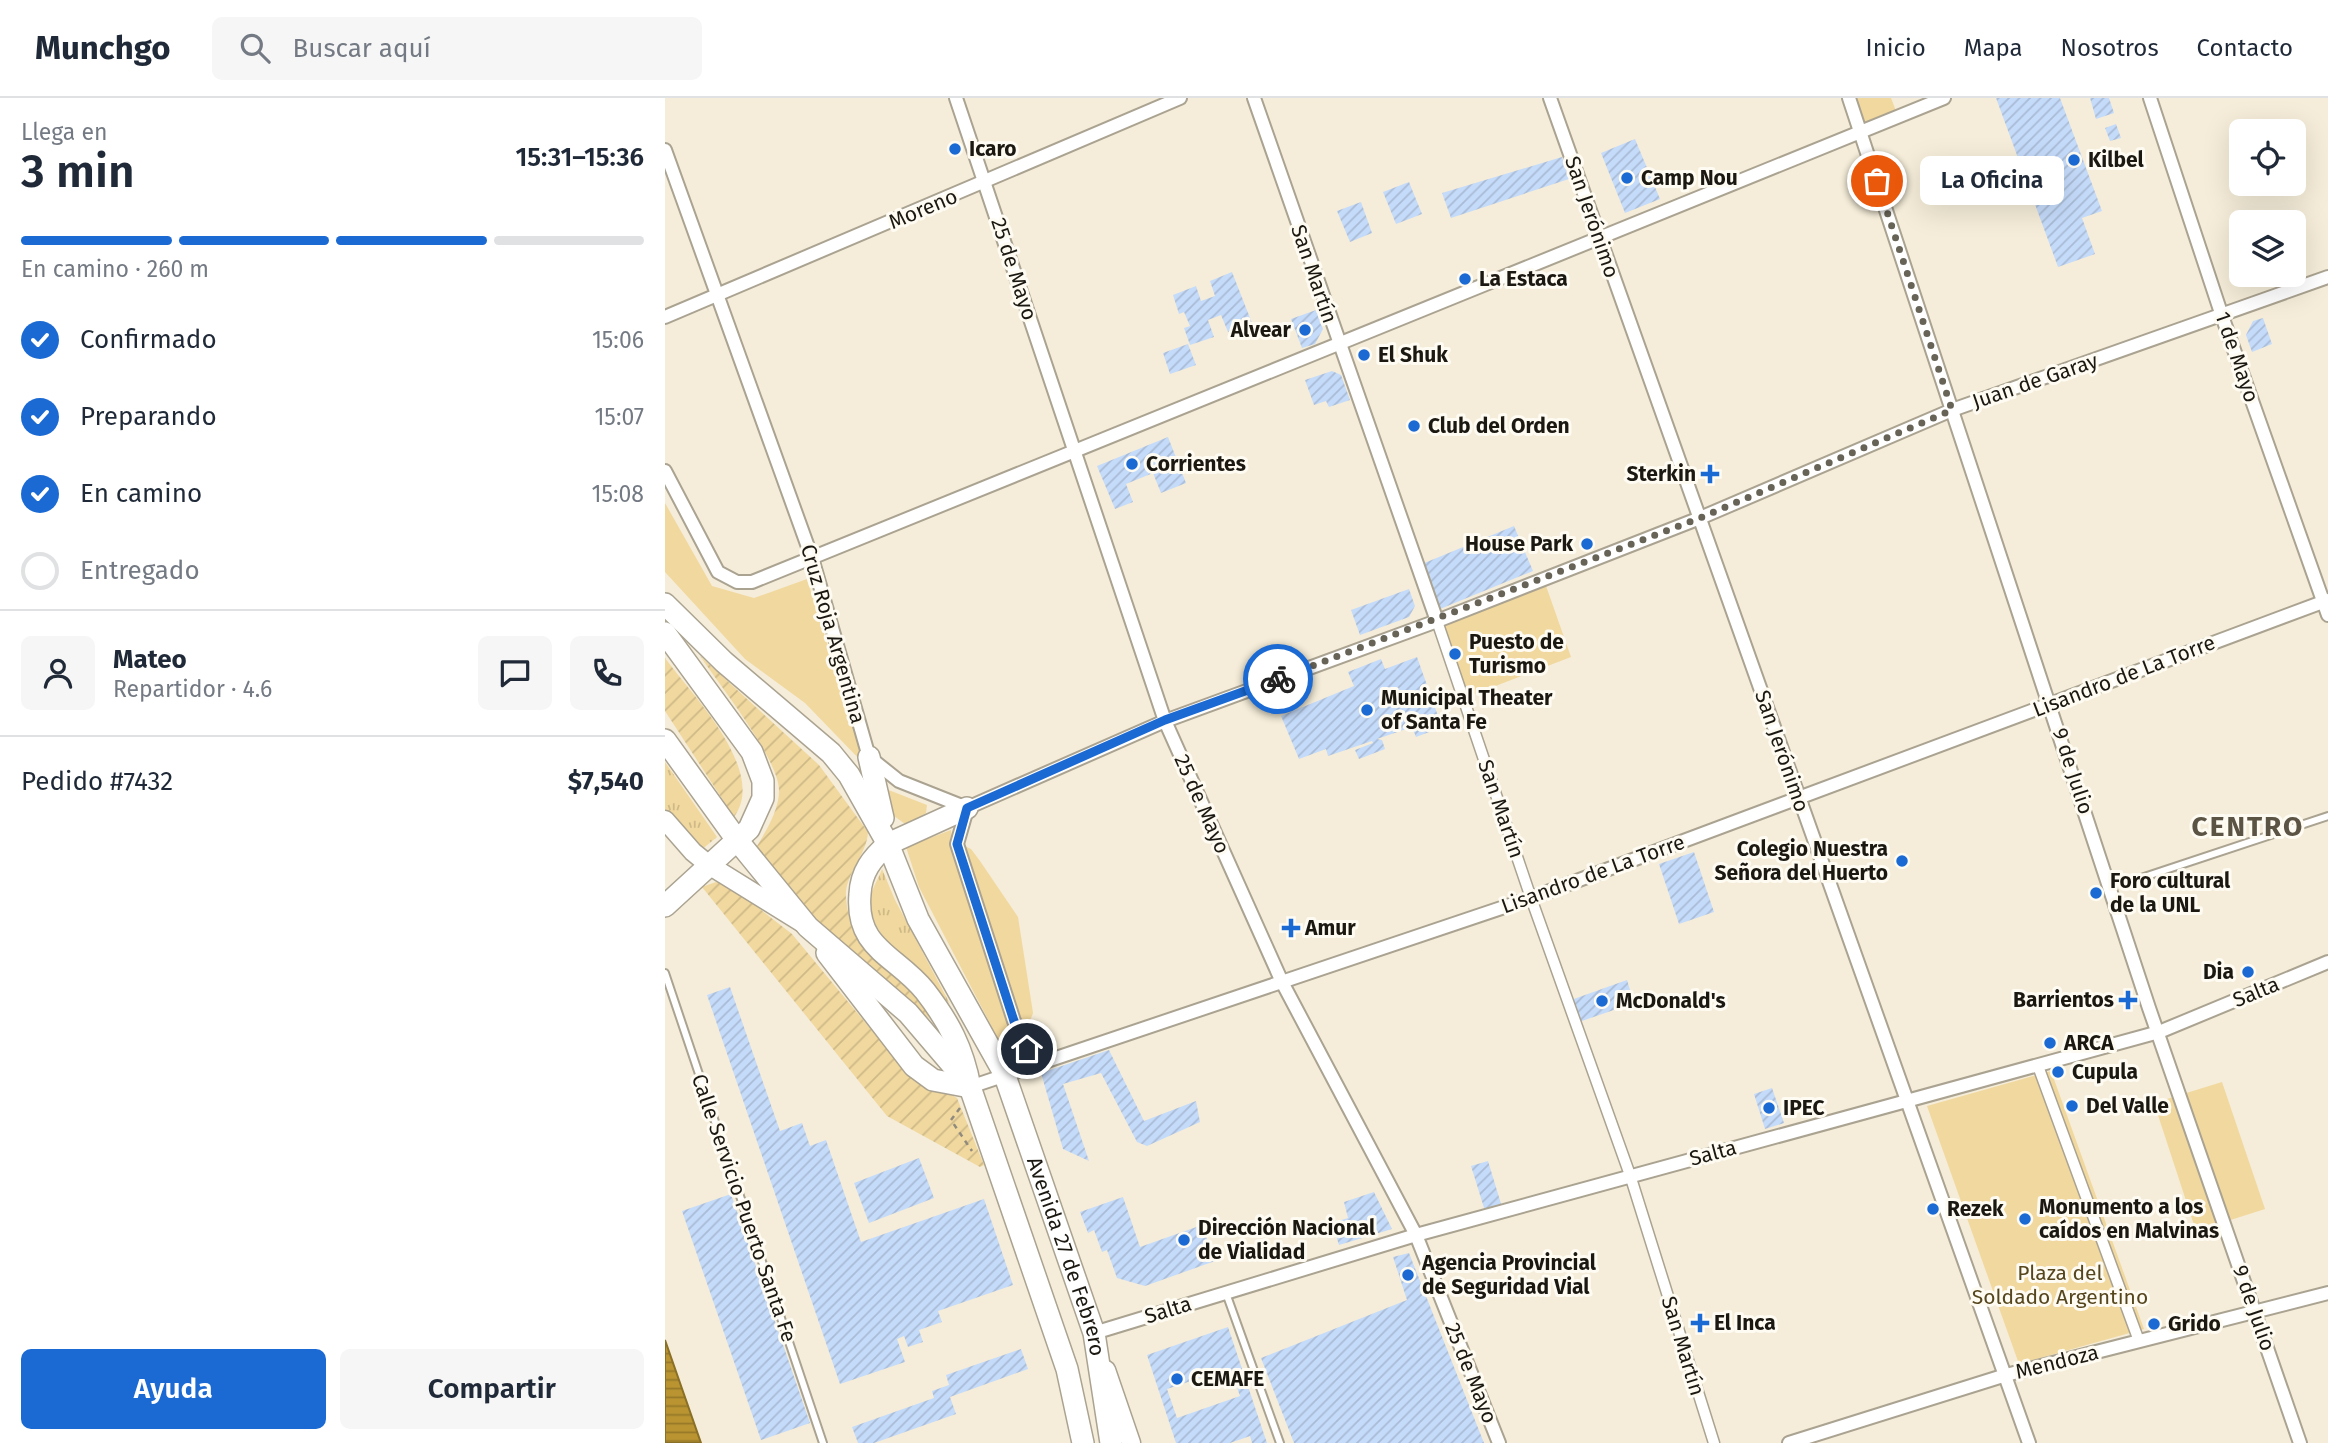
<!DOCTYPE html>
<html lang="es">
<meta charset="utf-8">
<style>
:root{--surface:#fff;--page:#f6f6f7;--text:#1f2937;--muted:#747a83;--line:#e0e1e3;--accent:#1b6ad4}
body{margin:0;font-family:"Fira Sans",sans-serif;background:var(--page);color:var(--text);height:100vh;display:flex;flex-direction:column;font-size:26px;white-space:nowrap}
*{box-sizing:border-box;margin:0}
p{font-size:23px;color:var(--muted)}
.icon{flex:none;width:38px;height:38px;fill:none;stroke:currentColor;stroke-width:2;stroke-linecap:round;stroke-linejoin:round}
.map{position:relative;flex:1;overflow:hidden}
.sheet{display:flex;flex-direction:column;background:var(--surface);width:665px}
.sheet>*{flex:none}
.fabs{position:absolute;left:1564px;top:21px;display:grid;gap:14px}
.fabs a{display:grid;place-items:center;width:77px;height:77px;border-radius:10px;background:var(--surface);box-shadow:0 7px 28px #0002;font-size:35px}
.pin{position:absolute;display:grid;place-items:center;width:60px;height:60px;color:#fff;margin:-30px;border:4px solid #fff;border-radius:50%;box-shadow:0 2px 7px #0007}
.courier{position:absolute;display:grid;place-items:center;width:70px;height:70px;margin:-35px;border:5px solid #1b6ad4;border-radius:50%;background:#fff;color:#222;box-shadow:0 2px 9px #0007}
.bubble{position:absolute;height:49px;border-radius:10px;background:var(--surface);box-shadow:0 7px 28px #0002;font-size:23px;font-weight:600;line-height:49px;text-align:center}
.headline em{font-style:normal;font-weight:600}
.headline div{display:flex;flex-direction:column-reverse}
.headline{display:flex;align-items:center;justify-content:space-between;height:119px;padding:0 21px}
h1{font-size:46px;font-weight:600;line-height:52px}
.bar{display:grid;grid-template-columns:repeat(4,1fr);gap:10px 7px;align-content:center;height:84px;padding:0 21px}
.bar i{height:9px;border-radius:5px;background:var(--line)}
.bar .selected{background:var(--accent)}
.bar p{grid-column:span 4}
.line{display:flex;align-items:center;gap:18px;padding:0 21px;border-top:2px solid var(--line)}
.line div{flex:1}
.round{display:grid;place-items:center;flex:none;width:74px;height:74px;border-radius:10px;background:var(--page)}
ol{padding:0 21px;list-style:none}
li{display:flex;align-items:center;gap:21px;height:77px}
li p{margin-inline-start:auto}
li .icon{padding:7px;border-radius:50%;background:var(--accent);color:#fff;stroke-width:4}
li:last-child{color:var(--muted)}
li i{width:38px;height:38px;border:4px solid var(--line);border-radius:50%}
.cta{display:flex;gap:14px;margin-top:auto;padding:14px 21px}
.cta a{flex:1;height:80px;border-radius:10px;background:var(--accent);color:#fff;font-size:28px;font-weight:600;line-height:80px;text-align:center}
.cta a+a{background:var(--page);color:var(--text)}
header{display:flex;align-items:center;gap:42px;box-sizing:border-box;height:98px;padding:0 35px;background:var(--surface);border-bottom:2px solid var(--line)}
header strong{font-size:33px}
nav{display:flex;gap:38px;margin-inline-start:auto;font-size:24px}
.search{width:490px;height:63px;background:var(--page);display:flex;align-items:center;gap:18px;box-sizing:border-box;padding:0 24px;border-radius:10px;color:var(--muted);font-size:26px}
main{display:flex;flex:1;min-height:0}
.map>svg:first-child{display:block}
.grass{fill:url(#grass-tufts)}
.park{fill:#f1d89e}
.garden{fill:url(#garden-furrows)}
.water{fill:url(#water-rules);stroke:#8a6f27;stroke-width:2}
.building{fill:url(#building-hatch);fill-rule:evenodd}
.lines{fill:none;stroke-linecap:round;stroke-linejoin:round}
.service-casing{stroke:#aba391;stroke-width:10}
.pedestrian-casing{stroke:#aba391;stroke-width:13}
.minor-casing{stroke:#aba391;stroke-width:16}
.secondary-casing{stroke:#aba391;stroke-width:21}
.trunk-casing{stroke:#aba391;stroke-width:24}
.path{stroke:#918b7d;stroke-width:2.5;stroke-dasharray:5 5;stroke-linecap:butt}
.service{stroke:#fff;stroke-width:6}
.pedestrian{stroke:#fff;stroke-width:10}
.minor{stroke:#fff;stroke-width:12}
.secondary{stroke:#fff;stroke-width:18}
.trunk{stroke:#fff;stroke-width:21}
.done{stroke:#676357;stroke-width:7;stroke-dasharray:0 12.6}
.route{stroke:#1b6ad4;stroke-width:9}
.poi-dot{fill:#1b6ad4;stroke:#fefbf3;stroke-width:2.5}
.labels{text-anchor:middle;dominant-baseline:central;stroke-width:6;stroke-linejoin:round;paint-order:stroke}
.poi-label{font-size:21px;font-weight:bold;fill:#1b1811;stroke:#fefbf3;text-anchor:start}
.street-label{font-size:21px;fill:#1b1811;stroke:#fefbf3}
.park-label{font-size:21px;fill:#56461e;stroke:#fefbf3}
.district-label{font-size:28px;font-weight:bold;letter-spacing:2px;fill:#5b5343;stroke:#fefbf3}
</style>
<header>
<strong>Munchgo</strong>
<div class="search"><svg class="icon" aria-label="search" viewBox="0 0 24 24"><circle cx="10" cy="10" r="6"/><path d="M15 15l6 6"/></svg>Buscar aquí</div>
<nav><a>Inicio</a><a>Mapa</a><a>Nosotros</a><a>Contacto</a></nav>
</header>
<main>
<section class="sheet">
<div class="headline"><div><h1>3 min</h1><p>Llega en</p></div><em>15:31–15:36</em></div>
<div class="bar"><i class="selected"></i><i class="selected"></i><i class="selected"></i><i></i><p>En camino · 260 m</p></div>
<ol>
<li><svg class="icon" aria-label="check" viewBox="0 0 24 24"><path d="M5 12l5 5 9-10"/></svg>Confirmado<p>15:06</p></li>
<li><svg class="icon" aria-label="check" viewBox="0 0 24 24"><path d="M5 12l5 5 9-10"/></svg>Preparando<p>15:07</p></li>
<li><svg class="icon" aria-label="check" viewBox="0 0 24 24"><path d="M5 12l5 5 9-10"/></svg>En camino<p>15:08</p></li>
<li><i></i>Entregado</li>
</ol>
<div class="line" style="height:126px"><a class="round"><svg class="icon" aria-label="person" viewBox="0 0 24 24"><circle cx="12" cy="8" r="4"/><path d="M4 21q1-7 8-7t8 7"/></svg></a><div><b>Mateo</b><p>Repartidor · 4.6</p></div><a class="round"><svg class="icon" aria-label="chat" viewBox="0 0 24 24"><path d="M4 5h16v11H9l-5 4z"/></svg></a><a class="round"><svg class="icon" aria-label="phone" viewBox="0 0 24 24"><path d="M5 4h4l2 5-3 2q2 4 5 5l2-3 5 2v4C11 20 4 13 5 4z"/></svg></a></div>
<div class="line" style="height:91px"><div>Pedido #7432</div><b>$7,540</b></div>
<div class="cta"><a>Ayuda</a><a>Compartir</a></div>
</section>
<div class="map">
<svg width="1663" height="1345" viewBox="0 0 1663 1345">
<defs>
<pattern id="grass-tufts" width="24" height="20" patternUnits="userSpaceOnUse" patternTransform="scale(1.75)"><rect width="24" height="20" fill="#f1d89e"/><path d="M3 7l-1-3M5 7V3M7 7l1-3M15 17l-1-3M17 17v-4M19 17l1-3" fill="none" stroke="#ceb987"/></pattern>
<pattern id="garden-furrows" width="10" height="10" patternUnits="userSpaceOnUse" patternTransform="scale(1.75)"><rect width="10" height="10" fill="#f1d89e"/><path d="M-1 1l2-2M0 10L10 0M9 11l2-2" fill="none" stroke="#ceb987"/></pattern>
<pattern id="water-rules" width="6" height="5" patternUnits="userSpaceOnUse" patternTransform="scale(1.75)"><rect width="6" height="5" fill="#b99431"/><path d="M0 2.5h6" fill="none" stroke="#967828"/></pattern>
<pattern id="building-hatch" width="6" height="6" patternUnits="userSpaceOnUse" patternTransform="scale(1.75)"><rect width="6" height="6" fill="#c5dbfa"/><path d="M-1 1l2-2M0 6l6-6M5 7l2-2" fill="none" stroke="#a9bbd5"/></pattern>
</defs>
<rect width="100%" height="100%" fill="#f5edd9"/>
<g class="grass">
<path d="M0,664l52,75 -17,14 -35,-42z"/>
<path d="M217,771l13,31 55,104c-24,-25 -84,-68 -80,-105 1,-9 9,-21 12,-30z"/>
</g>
<g class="park">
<path d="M1189,0h37l5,13 -33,14z"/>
<path d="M0,405l47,83 42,12 53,-19 58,186 -60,-62 -60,-44 -80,-87z"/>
<path d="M880,485l26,74 -104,40 -26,-74z"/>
<path d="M221,691l41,16 -1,8 -18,13 -14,-10z"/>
<path d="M286,732l2,15 65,204 -12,5 -87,-167 -13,-40z"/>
<path d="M295,746l11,5 9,12 38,56 15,96 -8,21z"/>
<path d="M1386,973l93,258 -125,35 -92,-258z"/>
<path d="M1557,984l43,127 -69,22 -42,-128z"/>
</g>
<g class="garden">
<path d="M35,558l119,109 49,67c-1,23 -24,43 -22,66 3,46 41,64 67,95 7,8 12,18 18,27l-115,-101 -59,-73c9,-15 22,-36 22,-55 1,-30 -60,-107 -79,-135z"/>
<path d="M0,560c27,37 103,113 69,159l-69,-106z"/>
<path d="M51,784l18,7 58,45 110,133 55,31 27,67 -4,2 -93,-51 -185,-229z"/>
</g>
<path class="water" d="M0,1242l36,103h-36z"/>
<g class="building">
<path d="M1331,0h64l42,113 -20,7 13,36 -37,13z"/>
<path d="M1425,0h19l5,15 -18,6z"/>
<path d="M1451,26l5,14 -11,3 -5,-13z"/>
<path d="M970,41l25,60 -35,14 -24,-60z"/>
<path d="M897,59l7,22 -118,39 -9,-25z"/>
<path d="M744,84l13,32 -26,10 -13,-32z"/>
<path d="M696,104l11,31 -22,9 -13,-31z"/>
<path d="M567,174l20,51 -24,9 -7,-17 -13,5 6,17 -24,8 -6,-17 6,-2 -6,-14 -5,2 -6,-19 23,-9 5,15 14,-5 -5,-15z"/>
<path d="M651,212l7,19 -8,15 -13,4 -11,-29z"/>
<path d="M1598,220l9,26 -20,8 -6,-17 7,-14z"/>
<path d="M523,246l8,21 -26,9 -7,-21z"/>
<path d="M667,273l9,4 9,25 -21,7 -3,-6 -12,4 -9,-25z"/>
<path d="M503,339l18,46 -25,10 -8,-20 -27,11 7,18 -18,7 -18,-43z"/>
<path d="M849,428l19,45 -93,38 -18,-45z"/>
<path d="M744,491l6,17 -6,11 -49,18 -9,-25z"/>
<path d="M793,549l4,10 -10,4 -4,-10z"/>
<path d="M752,559l21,59 -5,2 4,11 -21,8 -4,-10 -35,12 5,1 3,9 -26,10 -4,-9 18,-7 -1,-2 -44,15 -2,-7 -27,10 -18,-43 73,-30 -6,-14 33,-13 4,10z"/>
<path d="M1029,754l20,60 -35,12 -20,-60z"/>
<path d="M962,882l7,23 -55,19 -8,-22z"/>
<path d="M65,889l50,144 22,-8 8,23 16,-6 35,102 123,-43 29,86 -75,26 4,11 -23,8 4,12 -15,5 -4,-11 -7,3 8,23 -65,22 -133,-389z"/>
<path d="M444,952l35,71 52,-20 4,21 -53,24 -10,-4 -36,-69 -38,11 26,77 -26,-12 -22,-76z"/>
<path d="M1107,990l12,35 -19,6 -11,-35z"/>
<path d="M254,1060l15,40 -65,25 -15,-40z"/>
<path d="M823,1063l14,46 -17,4 -14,-45z"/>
<path d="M709,1094l18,37 -53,16 -7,-22 16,-5 -4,-16z"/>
<path d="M66,1096l79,229 -49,17 -79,-229z"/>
<path d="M458,1099l17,50 62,-22 13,36 -70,25 -28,-8 -10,-28 -5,2 -8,-22 -6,3 -8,-21z"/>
<path d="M744,1155l75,190h-190l-33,-85 146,-58 -14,-43z"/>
<path d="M563,1229l39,116h-15l-2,-7 -20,7h-54l-29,-88zM565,1270l10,28 -63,22 -10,-29z"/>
<path d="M356,1251l7,20 -78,28 6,17 -82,29h-16l-6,-16 82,-29 -2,-7 17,-6 -3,-10z"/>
</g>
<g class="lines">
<g class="service-casing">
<g id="service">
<path d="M1476,780l187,-62"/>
<path d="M0,875l158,470"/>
<path d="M561,1195l54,150"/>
</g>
</g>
<g class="pedestrian-casing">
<g id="pedestrian">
<path d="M772,523l94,277 99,277 84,268"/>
<path d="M1373,968l101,275"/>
</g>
</g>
<g class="minor-casing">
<g id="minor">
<path d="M291,0l209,623 117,261 134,253 83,208"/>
<path d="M589,0l183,523"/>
<path d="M885,0l479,1345"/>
<path d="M1184,0l300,910 151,435"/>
<path d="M1485,0l72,218 106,299"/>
<path d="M0,52l147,408 57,199 30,24 68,27"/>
<path d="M0,219l515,-219"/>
<path d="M0,373l53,101 19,10h15l1192,-484"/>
<path d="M302,710l198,-87 272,-100 263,-103 252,-108 376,-133"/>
<path d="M302,711l-10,35 57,177 22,43"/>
<path d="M305,989l561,-189 797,-298"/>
<path d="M429,1235l322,-98 743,-203 169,-70"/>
<path d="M1124,1345l217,-68 322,-82"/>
</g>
</g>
<g class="secondary-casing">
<g id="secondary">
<path d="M0,722l28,32 16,13 92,57"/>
<path d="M441,1272l25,73"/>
</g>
</g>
<g class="trunk-casing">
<g id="trunk">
<path id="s1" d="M0,506l59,58 107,91 18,22 39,69 30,75 86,154 90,260 17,110"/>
<path d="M0,535l87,119 11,29v17l-14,31 -84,77"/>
<path d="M0,642l72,100 71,87 100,86 58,68"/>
<path d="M204,659l14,61"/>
<path d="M302,710l-79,36c-16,14 -27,28 -28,50 -5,55 36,61 65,97 24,31 38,58 45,96l97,282 16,74"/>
<path d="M162,855l87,113 19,14 37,7"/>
</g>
</g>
<path class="path" d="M295,1010l-9,12 21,31"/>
<use href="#service" class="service"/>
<use href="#pedestrian" class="pedestrian"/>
<use href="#minor" class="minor"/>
<use href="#secondary" class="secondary"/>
<use href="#trunk" class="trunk"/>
</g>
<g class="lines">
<path class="done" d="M613,581l422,-161 252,-108 -75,-229"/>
<path class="route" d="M362,951l-13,-28 -57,-177 10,-36 198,-88 113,-41"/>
</g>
<g class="poi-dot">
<circle cx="290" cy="51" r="7"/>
<circle cx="1409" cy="62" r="7"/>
<circle cx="962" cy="80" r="7"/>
<circle cx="800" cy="181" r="7"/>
<circle cx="640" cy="232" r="7"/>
<circle cx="699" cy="257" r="7"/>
<circle cx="749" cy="328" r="7"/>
<circle cx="467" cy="366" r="7"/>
<path d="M1041.5 365.5h7v7h7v7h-7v7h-7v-7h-7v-7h7z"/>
<circle cx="922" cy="446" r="7"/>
<circle cx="790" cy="556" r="7"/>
<circle cx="702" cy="612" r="7"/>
<circle cx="1237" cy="763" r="7"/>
<circle cx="1431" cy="795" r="7"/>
<path d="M622.5 819.5h7v7h7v7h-7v7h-7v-7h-7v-7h7z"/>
<circle cx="1583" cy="874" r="7"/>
<path d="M1459.5 891.5h7v7h7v7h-7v7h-7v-7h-7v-7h7z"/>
<circle cx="937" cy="903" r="7"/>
<circle cx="1385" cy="945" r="7"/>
<circle cx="1393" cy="974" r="7"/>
<circle cx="1407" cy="1008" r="7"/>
<circle cx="1104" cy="1010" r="7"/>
<circle cx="1268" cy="1111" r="7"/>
<circle cx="1360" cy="1121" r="7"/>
<circle cx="519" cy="1142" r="7"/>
<circle cx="743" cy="1177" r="7"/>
<path d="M1031.5 1214.5h7v7h7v7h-7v7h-7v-7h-7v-7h7z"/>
<circle cx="1489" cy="1226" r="7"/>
<circle cx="512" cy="1281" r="7"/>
</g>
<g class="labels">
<g class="poi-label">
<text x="304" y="51">Icaro</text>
<text x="1423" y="62">Kilbel</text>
<text x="976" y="80">Camp Nou</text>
<text x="814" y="181">La Estaca</text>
<text x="626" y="232" text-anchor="end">Alvear</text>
<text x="713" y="257">El Shuk</text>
<text x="763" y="328">Club del Orden</text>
<text x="481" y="366">Corrientes</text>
<text x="1031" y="376" text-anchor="end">Sterkin</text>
<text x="908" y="446" text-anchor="end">House Park</text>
<text x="804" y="544">Puesto de<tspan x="804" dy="24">Turismo</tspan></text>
<text x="716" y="600">Municipal Theater<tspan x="716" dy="24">of Santa Fe</tspan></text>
<text x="1223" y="751" text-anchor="end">Colegio Nuestra<tspan x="1223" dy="24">Señora del Huerto</tspan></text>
<text x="1445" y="783">Foro cultural<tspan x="1445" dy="24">de la UNL</tspan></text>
<text x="640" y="830">Amur</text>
<text x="1569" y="874" text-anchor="end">Dia</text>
<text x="1449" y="902" text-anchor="end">Barrientos</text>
<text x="951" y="903">McDonald's</text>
<text x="1399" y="945">ARCA</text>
<text x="1407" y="974">Cupula</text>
<text x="1421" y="1008">Del Valle</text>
<text x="1118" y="1010">IPEC</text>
<text x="1374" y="1109">Monumento a los<tspan x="1374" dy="24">caídos en Malvinas</tspan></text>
<text x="1282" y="1111">Rezek</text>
<text x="533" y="1130">Dirección Nacional<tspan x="533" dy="24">de Vialidad</tspan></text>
<text x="757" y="1165">Agencia Provincial<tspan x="757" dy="24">de Seguridad Vial</tspan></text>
<text x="1049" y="1225">El Inca</text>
<text x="1503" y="1226">Grido</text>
<text x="526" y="1281">CEMAFE</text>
</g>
<g class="street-label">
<text transform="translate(258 111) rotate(-23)">Moreno</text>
<text transform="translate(927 119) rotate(71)">San Jerónimo</text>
<text transform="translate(349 171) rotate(72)">25 de Mayo</text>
<text transform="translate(649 176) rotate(71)">San Martín</text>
<text transform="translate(1572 259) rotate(71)">1 de Mayo</text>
<text transform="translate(1370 283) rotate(-19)">Juan de Garay</text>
<text transform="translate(168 536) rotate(74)">Cruz Roja Argentina</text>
<text transform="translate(1459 578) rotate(-21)">Lisandro de La Torre</text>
<text transform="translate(1117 653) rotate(71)">San Jerónimo</text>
<text transform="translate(1408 673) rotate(72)">9 de Julio</text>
<text transform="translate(537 706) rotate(66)">25 de Mayo</text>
<text transform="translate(836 711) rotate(71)">San Martín</text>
<text transform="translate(928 776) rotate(-20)">Lisandro de La Torre</text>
<text transform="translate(1591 894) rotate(-22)">Salta</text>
<text transform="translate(1048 1055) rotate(-15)">Salta</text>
<text transform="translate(79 1110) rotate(71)">Calle Servicio Puerto Santa Fe</text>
<text stroke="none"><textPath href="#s1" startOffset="782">Avenida 27 de Febrero</textPath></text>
<text transform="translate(1589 1210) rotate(71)">9 de Julio</text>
<text transform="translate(503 1212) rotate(-17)">Salta</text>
<text transform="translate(1018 1248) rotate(73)">San Martín</text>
<text transform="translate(1392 1264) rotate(-14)">Mendoza</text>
<text transform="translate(806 1275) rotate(68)">25 de Mayo</text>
</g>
<g class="park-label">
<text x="1395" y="1175">Plaza del<tspan x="1395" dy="24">Soldado Argentino</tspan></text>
</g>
<g class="district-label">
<text x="1583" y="728">CENTRO</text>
</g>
</g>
</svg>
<div class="fabs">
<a><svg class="icon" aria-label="locate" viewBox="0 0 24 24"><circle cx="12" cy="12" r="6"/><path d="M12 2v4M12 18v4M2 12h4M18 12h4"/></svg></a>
<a><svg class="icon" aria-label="layers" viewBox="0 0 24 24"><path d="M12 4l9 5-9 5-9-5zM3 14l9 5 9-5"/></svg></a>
</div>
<div class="pin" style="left:1212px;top:83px;background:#ea580c"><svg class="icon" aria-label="bag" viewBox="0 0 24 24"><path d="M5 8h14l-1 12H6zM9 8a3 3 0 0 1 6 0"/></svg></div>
<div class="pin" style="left:362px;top:951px;background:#1f2937"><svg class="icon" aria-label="home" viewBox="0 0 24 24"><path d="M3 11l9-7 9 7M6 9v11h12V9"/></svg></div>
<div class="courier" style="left:613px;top:581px"><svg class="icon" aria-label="bike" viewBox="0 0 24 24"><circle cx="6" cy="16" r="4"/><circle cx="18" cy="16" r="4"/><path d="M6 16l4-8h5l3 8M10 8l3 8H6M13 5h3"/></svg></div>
<div class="bubble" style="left:1255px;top:58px;width:144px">La Oficina</div>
</div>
</main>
